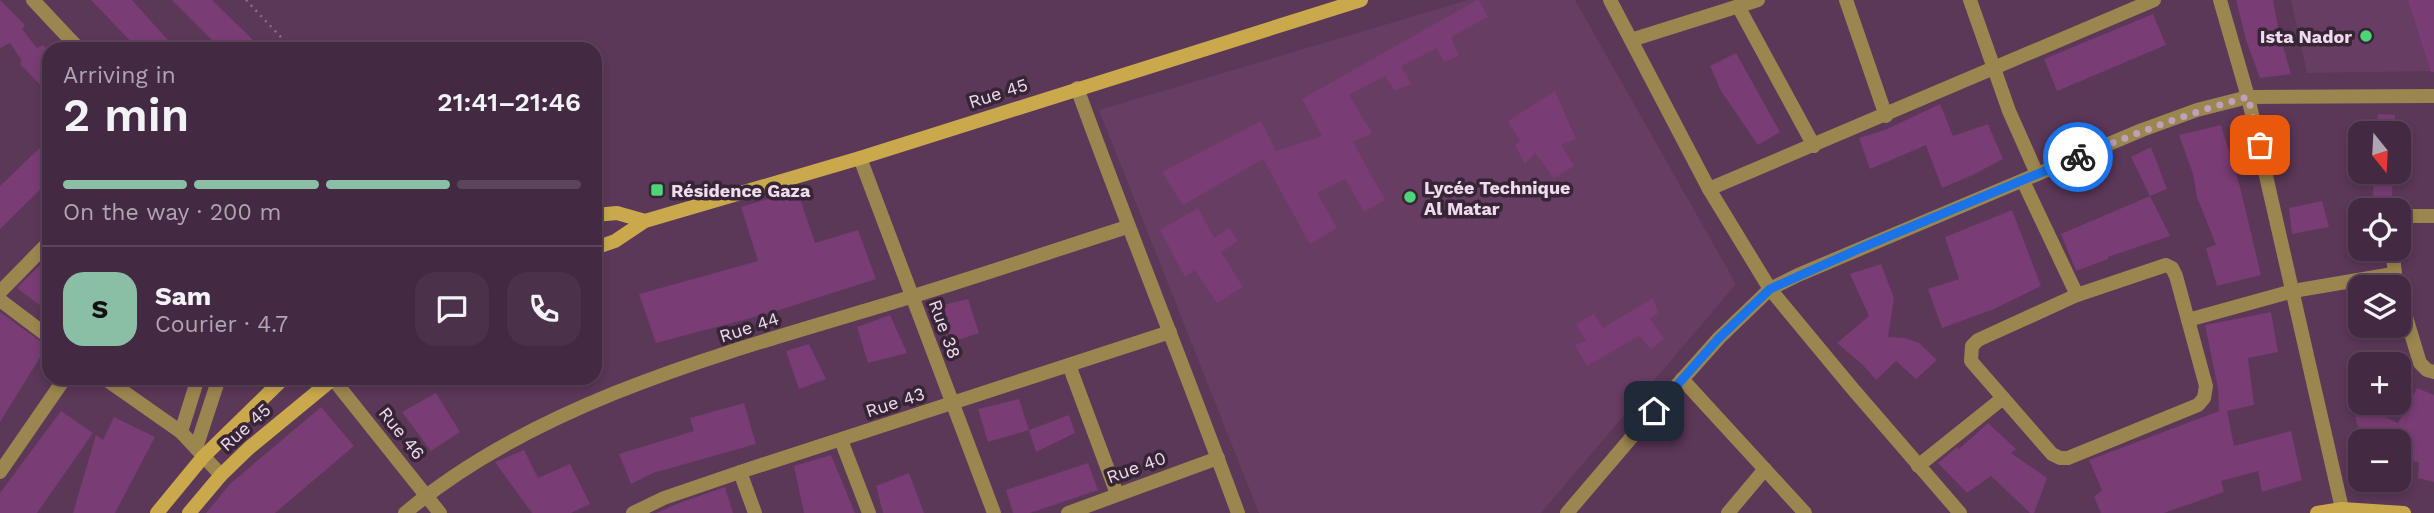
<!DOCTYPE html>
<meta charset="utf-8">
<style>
:root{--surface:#442942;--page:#4b3149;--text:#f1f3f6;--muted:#afa6b2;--line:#5c455b;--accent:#8abfa5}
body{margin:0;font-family:"Work Sans",sans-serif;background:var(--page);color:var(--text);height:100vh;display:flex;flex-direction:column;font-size:26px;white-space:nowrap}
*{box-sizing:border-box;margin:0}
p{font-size:23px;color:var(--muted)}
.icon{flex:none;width:38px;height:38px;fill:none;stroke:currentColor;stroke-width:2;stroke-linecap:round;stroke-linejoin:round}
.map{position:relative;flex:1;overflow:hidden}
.sheet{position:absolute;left:42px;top:42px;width:560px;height:343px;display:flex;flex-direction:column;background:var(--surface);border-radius:21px;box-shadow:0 4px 10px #0003,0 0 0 2px var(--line)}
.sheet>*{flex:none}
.needle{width:46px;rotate:162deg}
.fabs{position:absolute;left:2348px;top:121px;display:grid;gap:14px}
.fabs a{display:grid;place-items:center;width:63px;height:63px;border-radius:14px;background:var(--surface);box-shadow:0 4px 10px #0003,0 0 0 2px var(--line);font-size:35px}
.pin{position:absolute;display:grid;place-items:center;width:60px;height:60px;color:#fff;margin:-30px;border-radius:14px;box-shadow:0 4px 10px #0006}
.courier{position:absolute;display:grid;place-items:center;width:70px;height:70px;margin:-35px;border:5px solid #1a73e8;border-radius:50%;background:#fff;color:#222;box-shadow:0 2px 9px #0007}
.head em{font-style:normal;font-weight:600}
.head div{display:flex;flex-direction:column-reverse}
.head{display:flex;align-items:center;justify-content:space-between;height:119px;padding:0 21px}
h1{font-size:46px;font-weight:600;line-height:52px}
.bar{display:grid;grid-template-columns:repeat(4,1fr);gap:10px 7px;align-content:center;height:84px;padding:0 21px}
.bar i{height:9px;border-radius:5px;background:var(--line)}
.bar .active{background:var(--accent)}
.bar p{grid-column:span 4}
.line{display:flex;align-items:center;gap:18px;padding:0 21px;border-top:2px solid var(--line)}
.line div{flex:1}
.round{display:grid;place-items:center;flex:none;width:74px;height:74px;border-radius:21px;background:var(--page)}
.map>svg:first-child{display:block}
.built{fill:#683d64}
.building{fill:#793c74}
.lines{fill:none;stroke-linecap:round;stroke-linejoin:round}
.path{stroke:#8c6d89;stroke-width:2.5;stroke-dasharray:2 5;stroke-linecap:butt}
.street{stroke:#9b864f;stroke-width:14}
.secondary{stroke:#caa94c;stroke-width:14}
.done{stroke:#bca1b9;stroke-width:7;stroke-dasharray:0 12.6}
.route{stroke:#1a73e8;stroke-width:9}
.poi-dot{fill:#4cd677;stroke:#362534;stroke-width:2.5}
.labels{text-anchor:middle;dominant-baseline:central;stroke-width:7;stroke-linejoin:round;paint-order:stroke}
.poi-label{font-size:18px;font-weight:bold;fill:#f0daed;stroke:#362534;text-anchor:start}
.street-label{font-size:18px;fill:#f0daed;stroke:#362534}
</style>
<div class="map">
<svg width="2434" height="513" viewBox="0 0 2434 513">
<rect width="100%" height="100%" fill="#5b3758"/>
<g class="built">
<path d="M1468,0h107l161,284 -195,229h-282l-160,-403z"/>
<path d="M2291,0h143v71l-127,2z"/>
</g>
<g class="building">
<path d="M0,0l25,25 -3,4 15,19 6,-3 6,6v43l-29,-30 2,-3 -12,-18 -10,5z"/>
<path d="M91,0h41l44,49h-38z"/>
<path d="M172,0h40l40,39 -2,10h-29z"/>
<path d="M1477,0h2l9,17 -37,20 8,19 -15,6 -7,-14 -36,18 10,18 -16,7 -10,-15 -36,19 23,38 -19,9 32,58 -21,12 -19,-33 -28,14 20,35 -27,16 -47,-85 -80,46 -21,-33 99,-51 15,30 46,-15 -20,-37z"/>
<path d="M2236,0h37l6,32 12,42 -31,4 -13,-35z"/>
<path d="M2408,0h26v72h-3z"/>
<path d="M2153,14l13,31 -109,46 -13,-32z"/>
<path d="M1736,53l44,79 -22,13 -37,-54 -11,-25z"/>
<path d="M1555,91l21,48 -15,6 13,21 -20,12 -19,-25 -10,11 -10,-19 5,-4 -12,-20z"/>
<path d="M1940,104l13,32 35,-12 15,35 -30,16 -31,13 -16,-43 -56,24 -11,-31 26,-8z"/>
<path d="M2378,114l17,1 -1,18h-18z"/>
<path d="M2221,125l19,62 21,88 -44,11 -11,-38 10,-3 -19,-48 -4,-23 -14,-39z"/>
<path d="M49,139v42l-49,48v-43z"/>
<path d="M2151,147l16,42 -17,7 -19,-39z"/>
<path d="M2374,172h19l-1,25 -19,1z"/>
<path d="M797,190l18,53 43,-13 18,49 -103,33 -117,31 -17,-49 119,-33 -17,-54z"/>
<path d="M2150,196l20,40 -62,21v2l-32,12 -15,-37z"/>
<path d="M2322,201l7,26 -37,7 -3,-26z"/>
<path d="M1198,208l16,30 15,-10 9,13 -17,11 22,35 -26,16 -22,-33 -10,7 -25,-47z"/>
<path d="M2012,210l29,76 -47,23 -52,19 -14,-39 31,-10 -14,-42z"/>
<path d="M49,256v56l-32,-24z"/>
<path d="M1881,264l13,34 -6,39 17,1 14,5 18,17 -21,19 -20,-18 -20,19 -13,-15 -26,-22 32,-27 -19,-42z"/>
<path d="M1653,298l5,15 -8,5 14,21 -13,10 -12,-13 -52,30 -12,-21 11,-4 -10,-17 18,-10 9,14z"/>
<path d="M968,299l11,34 -27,9 -13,-36z"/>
<path d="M0,312l47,34 -47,76z"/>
<path d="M2271,312l7,40 -30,6 6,47 -27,6 7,35 57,-15 11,49 -40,12 -4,-21 -37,10 3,11 -60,21h-63l-7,-16 8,-7 -13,-30 130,-49 -1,-23 -13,-63z"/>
<path d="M890,315l17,38 -39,10 -11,-36z"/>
<path d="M809,344l17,35 -27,10 -13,-38z"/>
<path d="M2417,388l17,7v87l-16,-4 1,-16 -20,-2v-19h-36l-8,-24 19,-5 24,11z"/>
<path d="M436,393l24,39 -29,19 -29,-39z"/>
<path d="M1019,399l10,31 -41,12 -10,-33z"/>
<path d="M744,403l12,41 -103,29 -22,11 -12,-30 75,-23 -4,-13z"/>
<path d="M321,407l33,39 -79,67h-69l25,-30z"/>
<path d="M61,411l32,22 -56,80h-37v-20z"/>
<path d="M1069,415l6,18 -39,19 -7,-22z"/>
<path d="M114,417l41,20 -40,76h-42l23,-78 7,5z"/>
<path d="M1988,423l28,26 -5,4 36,25 -13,35h-4l-39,-37 -24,17 -29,-30 19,-16 2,2z"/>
<path d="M524,450l14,28 32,-14 20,40 -19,9h-39l-37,-51z"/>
<path d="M831,455l24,58h-51l-10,-47z"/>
<path d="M1088,463l10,27 -68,23h-17l-7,-23z"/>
<path d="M909,473l15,40h-41l-7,-27z"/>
<path d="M725,487l8,26h-77l23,-10z"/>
</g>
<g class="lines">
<path class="path" d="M246,0l46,49"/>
<g class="street">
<path d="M33,0l46,49"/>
<path d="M1610,0l99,189 61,100 82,99 108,125"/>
<path d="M1846,0l40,116"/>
<path d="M1970,0l39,111 28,63"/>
<path d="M2220,0l28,97 95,416"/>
<path d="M1738,6l76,140"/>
<path d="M1631,40l127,-40"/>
<path d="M1077,88c52,143 109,283 161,425"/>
<path d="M860,158l134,355"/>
<path d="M2023,181l54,114"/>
<path d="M1709,189l445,-189"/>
<path d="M2399,220l12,-4h23"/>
<path d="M2392,248l4,34"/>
<path d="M2166,265l6,3 4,8 30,110 -2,12 -6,7 -130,53h-8l-8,-4 -81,-93 1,-15 6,-6 99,-45z"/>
<path d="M0,292l49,-50"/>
<path d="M2399,294l21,69 7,7 7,2"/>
<path d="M0,300l49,37"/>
<path d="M2188,320l105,-29 100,-17"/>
<path d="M1069,365l48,129"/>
<path d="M104,378l77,54 40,43"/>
<path d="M333,379l107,134"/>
<path d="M1682,379l123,134"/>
<path d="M181,432l17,-54"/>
<path d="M841,440l28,73"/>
<path d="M196,448l23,-70"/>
<path d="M1918,466l85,-68"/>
<path d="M0,472l65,-94"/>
<path d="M740,472l15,41"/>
<path d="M405,513c128,-108 311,-158 469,-205 85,-25 169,-54 253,-81"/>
<path d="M633,513l31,-15 76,-26 430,-140"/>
<path d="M1068,513l150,-55"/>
<path d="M1567,513l87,-102 65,-73 51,-49 28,-14 344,-145 55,-20 51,-13 186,-1"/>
<path d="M1728,513l37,-44"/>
</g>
<g class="secondary">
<path d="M595,215l22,-2 28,8"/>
<path d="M595,248l20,-7 30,-20 215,-63 501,-158"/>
<path d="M157,513l46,-56 81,-79"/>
<path d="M189,513l32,-38 28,-27 85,-70"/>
<path d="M2317,513l25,-4 62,4"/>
</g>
</g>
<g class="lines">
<path class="done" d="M2078,157c59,-24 109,-44 170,-60l12,48"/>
<path class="route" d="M1654,411l65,-73 51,-49 91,-41 217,-91"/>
</g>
<g class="poi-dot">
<circle cx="2366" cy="36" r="7"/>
<rect x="650" y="183" width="14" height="14" rx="3.5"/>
<circle cx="1410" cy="197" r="7"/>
</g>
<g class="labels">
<g class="poi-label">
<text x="2352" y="36" text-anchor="end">Ista Nador</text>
<text x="1424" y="187">Lycée Technique<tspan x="1424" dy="21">Al Matar</tspan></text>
<text x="671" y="190">Résidence Gaza</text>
</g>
<g class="street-label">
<text transform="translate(998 93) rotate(-18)">Rue 45</text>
<text transform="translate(749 327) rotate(-18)">Rue 44</text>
<text transform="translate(945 329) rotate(70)">Rue 38</text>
<text transform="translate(895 402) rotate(-18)">Rue 43</text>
<text transform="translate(245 427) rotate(-42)">Rue 45</text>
<text transform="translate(402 433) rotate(51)">Rue 46</text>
<text transform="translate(1136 467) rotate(-20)">Rue 40</text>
</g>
</g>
</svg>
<div class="fabs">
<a><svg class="needle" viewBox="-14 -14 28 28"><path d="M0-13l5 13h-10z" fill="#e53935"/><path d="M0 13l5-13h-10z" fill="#afa6b2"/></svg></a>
<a><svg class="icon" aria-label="locate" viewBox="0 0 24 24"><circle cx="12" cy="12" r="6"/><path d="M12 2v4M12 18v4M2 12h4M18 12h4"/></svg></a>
<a><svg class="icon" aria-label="layers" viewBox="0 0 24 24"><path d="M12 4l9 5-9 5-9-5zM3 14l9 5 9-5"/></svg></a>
<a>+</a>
<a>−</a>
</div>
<div class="pin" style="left:2260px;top:145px;background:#ea580c"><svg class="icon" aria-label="bag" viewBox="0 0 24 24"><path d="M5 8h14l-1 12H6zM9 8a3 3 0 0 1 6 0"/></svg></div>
<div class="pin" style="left:1654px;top:411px;background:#1f2937"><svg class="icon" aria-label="home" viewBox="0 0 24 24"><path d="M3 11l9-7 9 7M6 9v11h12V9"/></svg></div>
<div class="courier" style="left:2078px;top:157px"><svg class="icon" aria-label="bike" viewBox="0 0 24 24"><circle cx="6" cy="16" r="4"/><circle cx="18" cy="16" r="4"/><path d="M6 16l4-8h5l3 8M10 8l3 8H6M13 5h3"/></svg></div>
<section class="sheet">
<div class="head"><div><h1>2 min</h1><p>Arriving in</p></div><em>21:41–21:46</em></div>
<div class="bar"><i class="active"></i><i class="active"></i><i class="active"></i><i></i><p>On the way · 200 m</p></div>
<div class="line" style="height:126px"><b class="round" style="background:var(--accent);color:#111">S</b><div><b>Sam</b><p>Courier · 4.7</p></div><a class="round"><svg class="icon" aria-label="chat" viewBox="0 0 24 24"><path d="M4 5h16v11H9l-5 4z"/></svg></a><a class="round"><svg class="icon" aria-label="phone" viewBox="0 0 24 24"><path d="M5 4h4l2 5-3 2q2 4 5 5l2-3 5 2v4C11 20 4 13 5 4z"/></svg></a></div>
</section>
</div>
